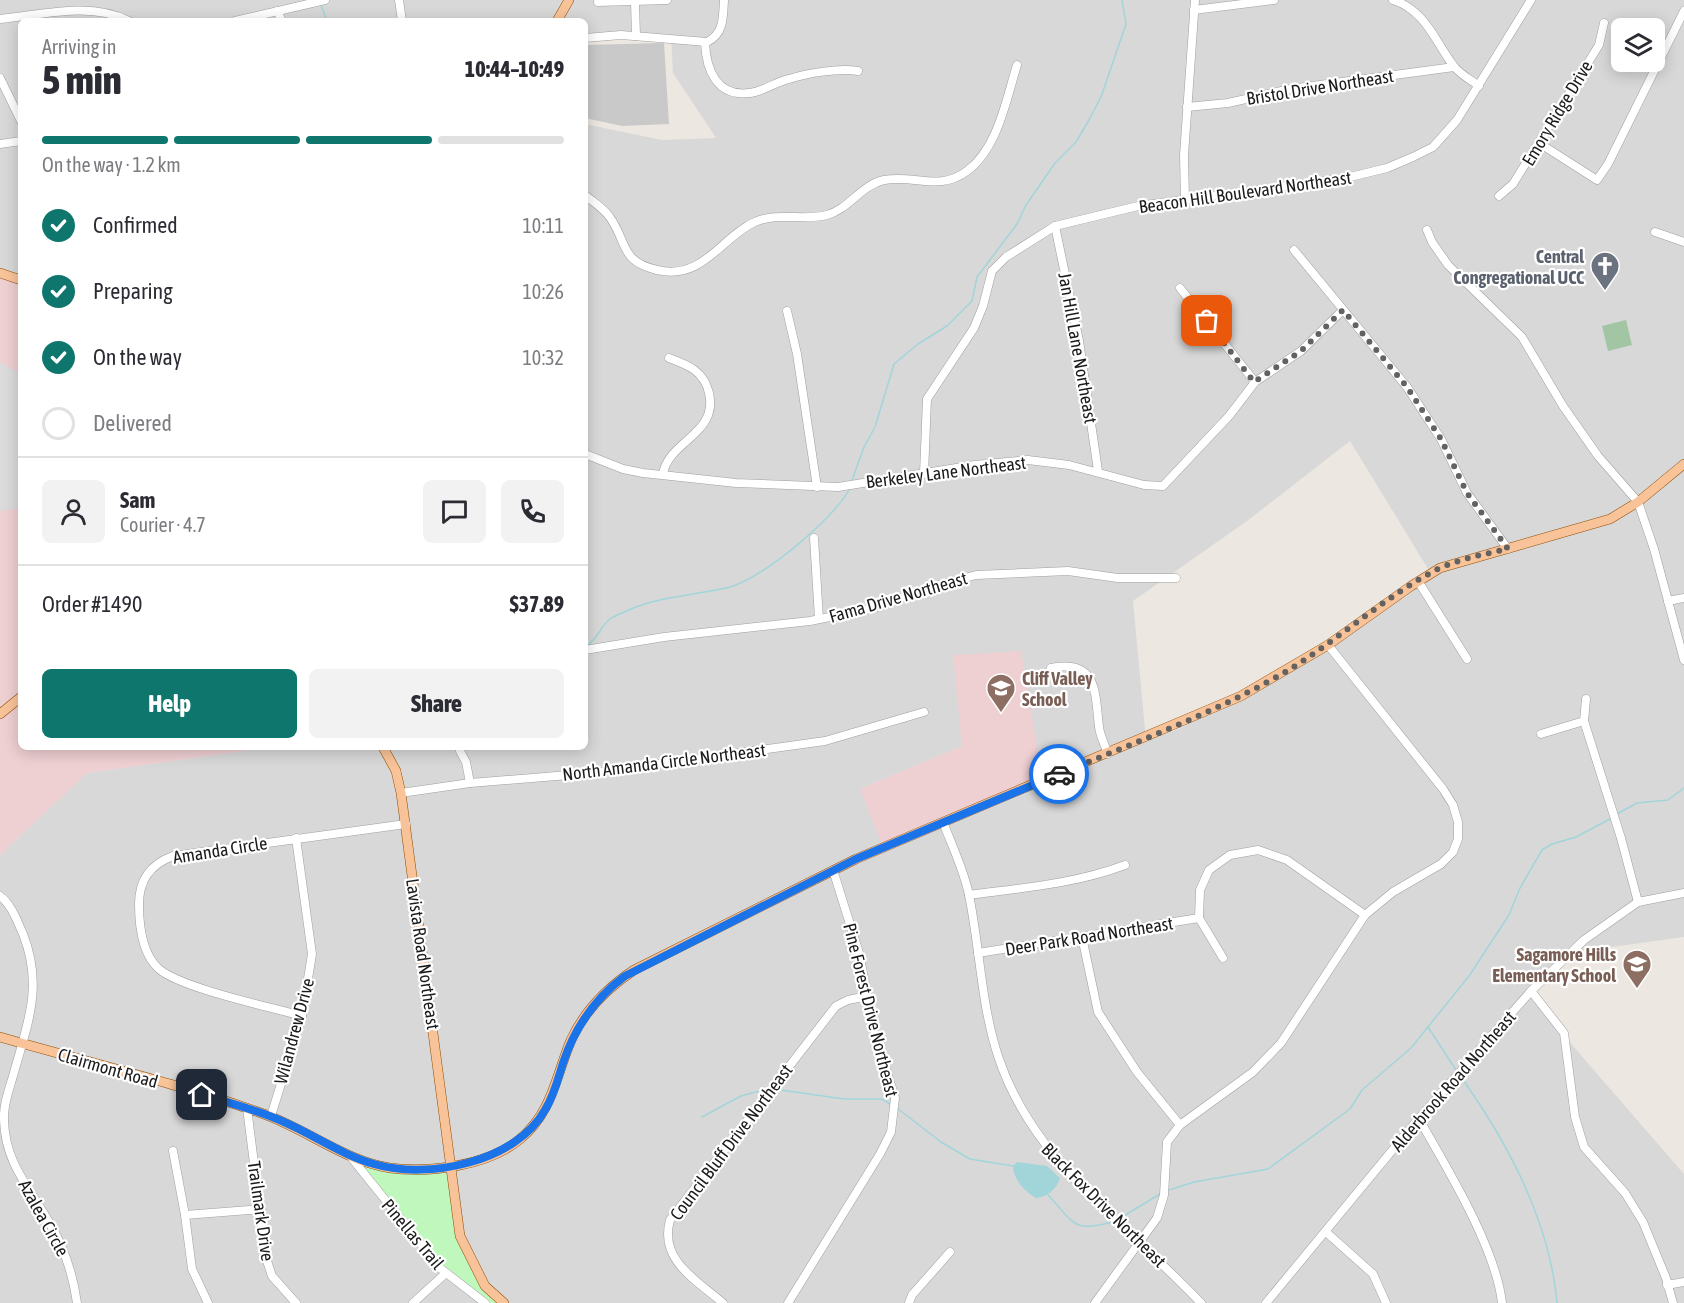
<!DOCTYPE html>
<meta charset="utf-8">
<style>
:root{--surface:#fff;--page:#f2f2f3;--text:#2b2b33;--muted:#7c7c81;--line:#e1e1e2;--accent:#0f766e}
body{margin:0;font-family:"Asap Condensed",sans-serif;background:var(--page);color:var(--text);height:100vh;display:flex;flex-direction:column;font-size:22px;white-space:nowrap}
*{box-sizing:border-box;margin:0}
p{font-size:20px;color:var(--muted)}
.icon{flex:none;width:33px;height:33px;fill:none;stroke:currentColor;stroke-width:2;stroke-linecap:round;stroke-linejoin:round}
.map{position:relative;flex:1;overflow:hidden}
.details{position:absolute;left:18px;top:18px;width:570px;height:732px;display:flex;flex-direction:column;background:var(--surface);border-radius:9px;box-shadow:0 3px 15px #0003}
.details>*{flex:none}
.buttons{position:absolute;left:1611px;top:18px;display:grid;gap:12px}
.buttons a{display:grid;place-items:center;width:54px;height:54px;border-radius:9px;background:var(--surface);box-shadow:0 3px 15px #0003;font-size:30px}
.pin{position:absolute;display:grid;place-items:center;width:51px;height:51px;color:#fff;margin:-26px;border-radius:12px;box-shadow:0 3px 9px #0006}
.courier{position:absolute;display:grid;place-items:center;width:60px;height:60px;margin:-30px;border:4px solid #1a73e8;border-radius:50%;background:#fff;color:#222;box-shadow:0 2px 8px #0007}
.head em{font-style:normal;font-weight:800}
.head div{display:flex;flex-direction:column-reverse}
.head{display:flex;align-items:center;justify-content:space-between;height:102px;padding:0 24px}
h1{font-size:39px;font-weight:800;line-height:45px}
.bar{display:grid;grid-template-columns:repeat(4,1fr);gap:9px 6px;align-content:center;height:72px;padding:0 24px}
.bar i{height:8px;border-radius:4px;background:var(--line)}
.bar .selected{background:var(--accent)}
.bar p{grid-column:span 4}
.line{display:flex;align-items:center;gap:15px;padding:0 24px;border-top:2px solid var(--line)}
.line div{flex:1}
.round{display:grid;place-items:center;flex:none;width:63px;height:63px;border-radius:9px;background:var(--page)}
ol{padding:0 24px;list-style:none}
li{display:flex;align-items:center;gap:18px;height:66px}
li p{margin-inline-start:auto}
li .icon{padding:6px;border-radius:50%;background:var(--accent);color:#fff;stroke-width:4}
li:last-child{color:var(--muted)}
li i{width:33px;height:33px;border:3px solid var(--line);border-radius:50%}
.primary-button{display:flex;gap:12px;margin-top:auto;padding:12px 24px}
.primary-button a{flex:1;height:69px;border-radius:9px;background:var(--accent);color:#fff;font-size:24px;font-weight:800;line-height:69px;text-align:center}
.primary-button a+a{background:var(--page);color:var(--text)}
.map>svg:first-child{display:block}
.residential{fill:#d9d8d8;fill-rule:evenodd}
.commercial{fill:#eecfd2}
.religious{fill:#c9c9c9}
.cemetery{fill:#a2c5a3}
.park{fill:#c0f7bd}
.parking{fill:#dbdbdb}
.water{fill:#a1d5da}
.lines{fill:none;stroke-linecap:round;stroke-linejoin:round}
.stream{stroke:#a1d5da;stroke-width:1.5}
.minor-casing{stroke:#9f9f9f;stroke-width:9}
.major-casing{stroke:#8f4e03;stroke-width:10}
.minor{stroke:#fff;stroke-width:8}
.major{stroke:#f9c399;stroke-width:9}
.done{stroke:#646260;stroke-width:6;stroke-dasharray:0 10.8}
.route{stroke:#1a73e8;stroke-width:8}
.labels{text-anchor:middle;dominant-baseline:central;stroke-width:4.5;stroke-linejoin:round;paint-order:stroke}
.street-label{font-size:18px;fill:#1b1b1b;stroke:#fff}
.worship-label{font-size:18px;font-weight:bold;fill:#5b616d;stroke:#fff;text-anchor:end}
.education-label{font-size:18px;font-weight:bold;fill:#785e54;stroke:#fff;text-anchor:start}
</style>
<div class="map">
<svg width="1684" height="1303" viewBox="0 0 1684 1303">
<rect width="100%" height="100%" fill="#ede7e1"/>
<path class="residential" d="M0,0h1684v937l-116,16 -41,40 157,181v129h-1684v-448l87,-82 156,-22 3,-4h339v-623l77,16 54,-2 -43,-65 -2,-38 -86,-1v-13h-564v257l-21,-6zM1622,28h32v34h-32zM1350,441l83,136 -185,114 -69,38 -33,11 -13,-139 114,-80zM954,655l89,127 -183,7 102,-43z"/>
<g class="commercial">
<path d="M0,272l21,6v469h225l-3,4 -156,22 -87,82z"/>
<path d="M1021,651l22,131 -160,65 -23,-58 102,-43 -9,-91z"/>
</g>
<path class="religious" d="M664,43l5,81 -47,2 -37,-8v-73z"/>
<path class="cemetery" d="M1626,320l6,25 -24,6 -6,-25z"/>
<path class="park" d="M357,1162l52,7 35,-3c16,52 17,99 60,137h-19l-45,-35z"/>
<path class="parking" d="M0,362l19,12 2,17v117l-21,3z"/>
<path class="water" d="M1017,1162l30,4 13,12c-3,11 -13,19 -24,20 -11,-6 -23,-19 -23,-32z"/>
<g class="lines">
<g class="stream">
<path d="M321,5l6,16"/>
<path d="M851,483l13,-36 11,-20 19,-63 24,-20 29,-18 25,-25 5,-24 40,-53 9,-19 29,-42 21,-21 13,-22 12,-23 25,-73 -4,-24"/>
<path d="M586,646c11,-6 14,-19 24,-27 6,-4 15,-7 21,-10 30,-13 67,-14 99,-22 32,-8 106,-70 120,-99"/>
<path d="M1617,814l20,-11 31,-3 16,-12"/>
<path d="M1428,1027l28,43"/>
<path d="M1461,1077c47,66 89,144 96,226"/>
<path d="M774,1089l70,10h38l8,5"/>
<path d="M897,1108l44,34 29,17 43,7"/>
<path d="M702,1117l39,-21 26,-7"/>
<path d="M1166,1191l28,-9 74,-13 82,-60 12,-19 49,-42 58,-72 40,-61 11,-27 22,-38 10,-6 24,-7 34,-18"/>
<path d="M1048,1195c27,28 23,38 65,27"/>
<path d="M1117,1220l43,-26"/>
</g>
<g class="minor-casing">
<g id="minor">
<path d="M399,0l3,21"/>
<path d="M1393,0c32,10 42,41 60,65 5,8 18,15 26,21"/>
<path d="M598,2l69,-2"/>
<path d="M635,2l1,34"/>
<path d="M1194,10l80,-10"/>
<path d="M277,11l5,10"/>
<path d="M0,19c43,-4 89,-18 129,2"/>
<path d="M235,21l90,-21"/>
<path d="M585,38l36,-3 86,7c17,-8 16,-25 17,-42"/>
<path d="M705,42c1,28 12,55 44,51 14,-1 26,-11 40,-14 19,-6 49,-11 69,-8"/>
<path d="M0,78l21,43"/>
<path d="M1187,107l41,-4 62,-14 164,-22"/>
<path d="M1539,143l58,37 11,-16 76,-153"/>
<path d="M0,144l21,-3"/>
<path d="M585,195c8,7 17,12 24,21 19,26 10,45 48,54 46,11 64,-33 98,-48 22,-10 48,-1 72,-7 22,-6 34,-30 57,-35 31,-6 55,12 83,-9 31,-23 39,-71 50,-106"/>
<path d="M1499,196l14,-12 86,-139 5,-22"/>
<path d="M1185,201l-1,-46 11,-155"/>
<path d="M1055,226l24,115 19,130"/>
<path d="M1427,230l5,12 16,23 74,72 41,69 35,50 40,46 16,47 30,111"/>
<path d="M1655,232l29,10"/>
<path d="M1294,250l113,137 34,52 26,54 41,56"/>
<path d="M1180,288l75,94"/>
<path d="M787,311l10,43 20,133"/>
<path d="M585,454l38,15 20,4 93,10 102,4 137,-22 53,-5 41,5 75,20 19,1 66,-70 26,-34 46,-31 42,-41"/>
<path d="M663,474c5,-33 56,-40 46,-81 -5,-22 -21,-28 -40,-35"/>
<path d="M924,474l3,-75 47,-71 9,-22 9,-35 14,-14 49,-31 83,-20 208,-28 41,-10 26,-11 20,-10 24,-27 74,-120"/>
<path d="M814,538l5,81"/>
<path d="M1418,581l49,78"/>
<path d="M1668,601l16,-3"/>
<path d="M585,650l79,-13 146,-16 64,-13 54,-20 48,-13 92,-4 50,7h58"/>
<path d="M1051,668c47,-9 44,25 48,59 1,9 6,18 9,27"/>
<path d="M1586,699l-2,22 37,117 17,64"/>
<path d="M1541,734l43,-13"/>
<path d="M460,751l6,11 4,21"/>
<path d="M401,793l69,-10 123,-10 232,-32 99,-29"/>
<path d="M943,822c9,24 21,48 26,73 11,54 12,109 29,161 34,105 130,170 203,247"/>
<path d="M969,895c52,-7 106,-11 156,-30"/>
<path d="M0,896c12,9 17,25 23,38 21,53 4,91 -10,142 -4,14 -10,29 -9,44 1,43 25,67 45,102 15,25 24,52 28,81"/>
<path d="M1082,937l16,75 39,60 43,53"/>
<path d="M978,953l221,-35"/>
<path d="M1223,958l-24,-40 1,-28 9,-20 21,-15 28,-5 29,10 78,55"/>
<path d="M1531,991l33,42 11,84 9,30 41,46 18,29 23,56 7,25"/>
<path d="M302,1016c-32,-9 -121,-28 -143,-47 -17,-15 -20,-44 -20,-65 0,-24 12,-40 34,-48l233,-32"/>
<path d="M247,1108l19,150 6,18 24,27"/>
<path d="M271,1116l31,-100 10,-62 -16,-116"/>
<path d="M1419,1119c28,49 77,129 83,184"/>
<path d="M173,1151l12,64 7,54 16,34"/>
<path d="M350,1156l90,112 45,35"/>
<path d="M185,1215l76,-6"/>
<path d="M1326,1232l47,42 13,29"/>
<path d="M1667,1285l17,-3"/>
<path d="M413,1303l33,-30"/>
<path d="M723,1303c-28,-24 -64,-43 -53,-83l166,-214 12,-6 20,-4"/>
<path d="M788,1303l92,-149 11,-22 4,-34 -20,-64 -16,-81 -26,-83"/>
<path d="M909,1303l3,-8 38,-43"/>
<path d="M1095,1303l62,-85 7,-23 3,-53 13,-17 73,-53 28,-29 84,-128 28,-23 48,-28 12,-12 5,-13v-17l-5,-17 -10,-16 -115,-144"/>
<path d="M1266,1303l143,-173 122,-139 53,-51 54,-38 46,-9"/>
</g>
</g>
<g class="major-casing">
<g id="major">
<path d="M557,21l12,-21"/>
<path d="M0,273l21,7"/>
<path d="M0,714l21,-17"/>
<path d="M383,747l13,24 5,22 59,443 25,50 19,17"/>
<path d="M0,1037c87,25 176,46 261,76 44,15 83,48 129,55 40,5 98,-2 130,-29 32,-26 36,-63 51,-99 14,-30 36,-52 63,-70l222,-111 385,-163 87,-51 83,-59 29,-18 170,-49 28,-17 46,-38"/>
</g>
</g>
<use href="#minor" class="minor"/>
<use href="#major" class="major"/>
</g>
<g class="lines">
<path class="done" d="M1059,774c77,-32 156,-61 228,-103 51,-31 100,-76 151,-102 22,-10 46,-15 70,-20l-41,-56 -26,-54 -34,-52 -64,-77 -42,41 -47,31 -47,-61"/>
<path class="route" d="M202,1095c28,8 56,15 82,27 30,13 58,33 90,42 54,16 142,-2 171,-54 9,-14 13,-31 18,-47 12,-36 31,-64 62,-87l231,-117 203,-85"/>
</g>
<defs>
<g id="church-pin" transform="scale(1.5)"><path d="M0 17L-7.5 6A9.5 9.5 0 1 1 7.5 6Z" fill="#6b7280" stroke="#fff"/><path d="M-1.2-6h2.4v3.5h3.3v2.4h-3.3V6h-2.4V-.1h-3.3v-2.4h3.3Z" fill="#fff"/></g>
<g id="school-pin" transform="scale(1.5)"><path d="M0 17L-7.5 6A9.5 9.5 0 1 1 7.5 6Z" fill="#8d6e63" stroke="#fff"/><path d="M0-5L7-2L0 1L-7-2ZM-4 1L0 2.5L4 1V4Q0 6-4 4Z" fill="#fff"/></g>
</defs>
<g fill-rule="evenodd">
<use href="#church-pin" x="1605" y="266"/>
<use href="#school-pin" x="1001" y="688"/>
<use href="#school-pin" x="1637" y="964"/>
</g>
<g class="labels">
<g class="street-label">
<text transform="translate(1320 87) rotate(-9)">Bristol Drive Northeast</text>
<text transform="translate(1557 113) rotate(-59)">Emory Ridge Drive</text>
<text transform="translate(1245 192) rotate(-8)">Beacon Hill Boulevard Northeast</text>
<text transform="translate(1078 348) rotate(80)">Jan Hill Lane Northeast</text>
<text transform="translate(946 472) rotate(-7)">Berkeley Lane Northeast</text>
<text transform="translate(898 597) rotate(-16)">Fama Drive Northeast</text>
<text transform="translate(664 762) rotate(-7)">North Amanda Circle Northeast</text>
<text transform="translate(220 850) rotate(-9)">Amanda Circle</text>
<text transform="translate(1089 936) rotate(-9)">Deer Park Road Northeast</text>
<text transform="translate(423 954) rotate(82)">Lavista Road Northeast</text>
<text transform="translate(871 1010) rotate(76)">Pine Forest Drive Northeast</text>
<text transform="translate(294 1031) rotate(-75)">Wilandrew Drive</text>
<text transform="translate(108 1068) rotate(16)">Clairmont Road</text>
<text transform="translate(1453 1081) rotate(-49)">Alderbrook Road Northeast</text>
<text transform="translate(731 1142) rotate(-53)">Council Bluff Drive Northeast</text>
<text transform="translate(1104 1205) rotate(45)">Black Fox Drive Northeast</text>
<text transform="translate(261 1211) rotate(82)">Trailmark Drive</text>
<text transform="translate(44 1218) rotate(61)">Azalea Circle</text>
<text transform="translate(413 1234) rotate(50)">Pinellas Trail</text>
</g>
<g class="worship-label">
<text x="1584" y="256">Central<tspan x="1584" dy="21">Congregational UCC</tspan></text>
</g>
<g class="education-label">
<text x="1022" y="678">Cliff Valley<tspan x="1022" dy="21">School</tspan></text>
<text x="1616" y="954" text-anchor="end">Sagamore Hills<tspan x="1616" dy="21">Elementary School</tspan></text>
</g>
</g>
</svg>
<div class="buttons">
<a><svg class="icon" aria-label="layers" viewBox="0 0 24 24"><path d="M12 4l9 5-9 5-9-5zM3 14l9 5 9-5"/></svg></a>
</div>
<div class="pin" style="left:1207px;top:321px;background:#ea580c"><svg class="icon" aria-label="bag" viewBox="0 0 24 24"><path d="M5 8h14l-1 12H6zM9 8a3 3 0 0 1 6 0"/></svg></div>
<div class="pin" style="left:202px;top:1095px;background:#1f2937"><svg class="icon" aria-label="home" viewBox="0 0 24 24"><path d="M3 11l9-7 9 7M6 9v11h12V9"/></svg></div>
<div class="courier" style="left:1059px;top:774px"><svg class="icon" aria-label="car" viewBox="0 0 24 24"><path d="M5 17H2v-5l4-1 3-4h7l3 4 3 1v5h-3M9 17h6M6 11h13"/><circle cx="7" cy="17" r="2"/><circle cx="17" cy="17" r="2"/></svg></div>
<section class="details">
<div class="head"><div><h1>5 min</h1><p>Arriving in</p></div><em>10:44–10:49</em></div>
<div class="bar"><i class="selected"></i><i class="selected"></i><i class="selected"></i><i></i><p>On the way · 1.2 km</p></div>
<ol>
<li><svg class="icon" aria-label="check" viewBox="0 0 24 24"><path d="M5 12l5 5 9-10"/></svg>Confirmed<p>10:11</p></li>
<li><svg class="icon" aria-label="check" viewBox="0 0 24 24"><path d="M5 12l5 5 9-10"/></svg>Preparing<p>10:26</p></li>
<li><svg class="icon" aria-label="check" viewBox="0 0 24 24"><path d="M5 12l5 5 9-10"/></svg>On the way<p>10:32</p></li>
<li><i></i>Delivered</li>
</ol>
<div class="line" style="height:108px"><a class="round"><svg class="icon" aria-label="person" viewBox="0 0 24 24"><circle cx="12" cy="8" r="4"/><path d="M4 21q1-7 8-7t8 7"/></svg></a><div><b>Sam</b><p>Courier · 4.7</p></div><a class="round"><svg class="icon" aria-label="chat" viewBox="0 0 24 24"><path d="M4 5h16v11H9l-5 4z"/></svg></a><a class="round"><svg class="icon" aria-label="phone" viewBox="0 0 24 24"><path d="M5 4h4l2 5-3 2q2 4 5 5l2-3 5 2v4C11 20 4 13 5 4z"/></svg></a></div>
<div class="line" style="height:78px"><div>Order #1490</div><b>$37.89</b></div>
<div class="primary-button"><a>Help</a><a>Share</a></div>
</section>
</div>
